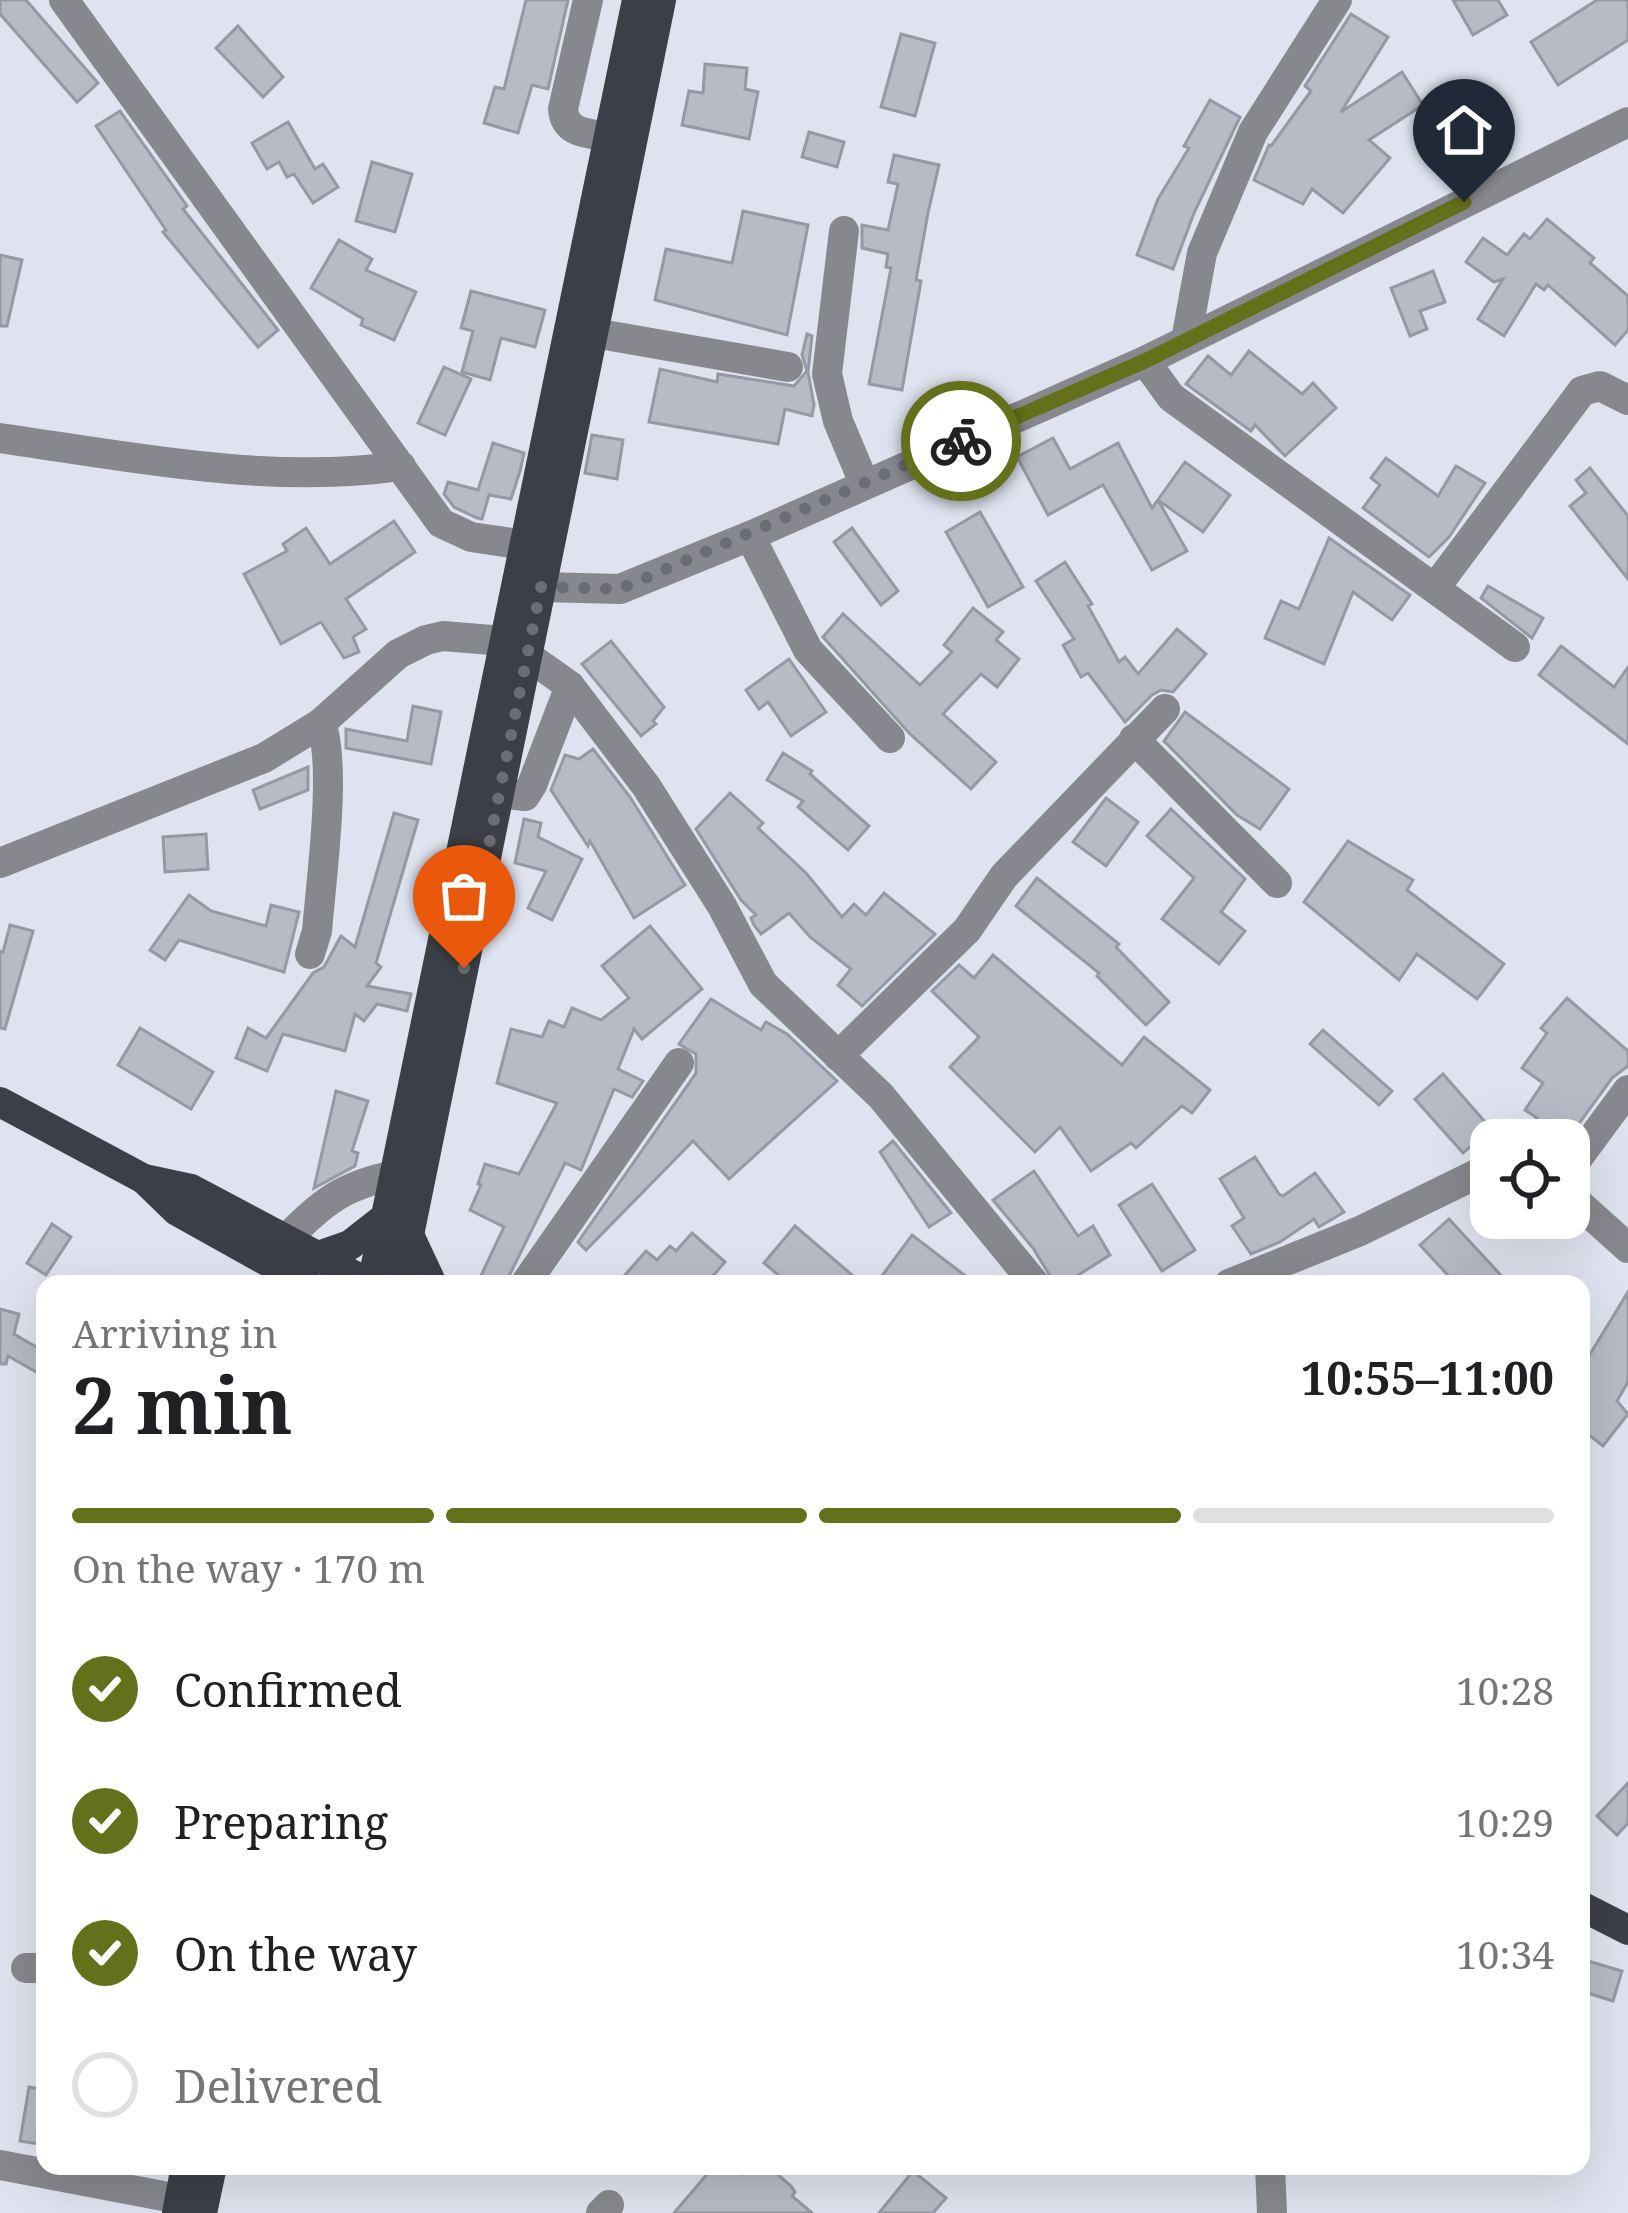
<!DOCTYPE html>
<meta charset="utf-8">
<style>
:root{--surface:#fff;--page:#f6f6f6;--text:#202124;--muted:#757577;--line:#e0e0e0;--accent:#65701a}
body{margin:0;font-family:"Noto Serif",serif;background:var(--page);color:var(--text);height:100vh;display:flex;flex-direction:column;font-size:45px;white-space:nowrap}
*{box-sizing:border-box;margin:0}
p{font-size:39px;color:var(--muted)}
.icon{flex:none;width:66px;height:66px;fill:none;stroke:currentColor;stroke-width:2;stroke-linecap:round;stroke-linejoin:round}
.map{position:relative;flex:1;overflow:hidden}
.panel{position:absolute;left:36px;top:1275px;width:1554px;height:900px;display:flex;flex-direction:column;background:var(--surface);border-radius:24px;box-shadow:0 12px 48px #0002}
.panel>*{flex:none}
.fabs{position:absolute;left:1470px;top:1119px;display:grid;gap:24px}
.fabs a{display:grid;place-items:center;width:120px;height:120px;border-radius:24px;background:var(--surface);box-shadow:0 12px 48px #0002;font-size:60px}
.pin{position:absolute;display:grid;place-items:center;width:102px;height:102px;color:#fff;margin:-123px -51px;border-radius:50% 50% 50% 0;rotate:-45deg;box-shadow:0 0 12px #0007}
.pin .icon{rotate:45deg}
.courier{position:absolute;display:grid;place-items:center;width:120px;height:120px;margin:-60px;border:9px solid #65701a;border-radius:50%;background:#fff;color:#222;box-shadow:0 3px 15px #0007}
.headline em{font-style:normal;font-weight:700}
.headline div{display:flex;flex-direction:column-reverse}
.headline{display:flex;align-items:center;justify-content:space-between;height:204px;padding:0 36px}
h1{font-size:78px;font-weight:700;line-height:90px}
.bar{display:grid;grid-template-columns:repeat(4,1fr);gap:18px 12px;align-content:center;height:144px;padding:0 36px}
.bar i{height:15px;border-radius:9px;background:var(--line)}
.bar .on{background:var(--accent)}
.bar p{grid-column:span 4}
ol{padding:0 36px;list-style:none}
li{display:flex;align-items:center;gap:36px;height:132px}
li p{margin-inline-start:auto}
li .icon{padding:12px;border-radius:50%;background:var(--accent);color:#fff;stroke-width:4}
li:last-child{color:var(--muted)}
li i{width:66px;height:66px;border:6px solid var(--line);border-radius:50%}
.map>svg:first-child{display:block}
.building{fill:#b6bbc6;stroke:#9499a4;stroke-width:3}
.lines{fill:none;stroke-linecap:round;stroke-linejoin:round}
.minor{stroke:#86888d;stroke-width:30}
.major{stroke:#3c3f47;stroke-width:30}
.done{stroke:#6a6d74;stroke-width:12;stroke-dasharray:0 21.6}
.route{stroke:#65701a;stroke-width:15}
</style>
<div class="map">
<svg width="1628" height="2213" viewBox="0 0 1628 2213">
<rect width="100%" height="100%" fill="#dee3ef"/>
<g class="building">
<path d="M0,0h26l72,83 -21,19 -77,-88z"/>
<path d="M526,0h42l-20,89 -16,-4 -14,48 -34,-10 11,-36 9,2z"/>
<path d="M1453,0h45l9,15 -34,20z"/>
<path d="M1597,0h31v40l-70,45 -27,-43z"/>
<path d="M1351,14l37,23 -47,75 61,-40 21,33 -54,35 21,18 -47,55 -31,-24 -9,15 -49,-24 15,-35 2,1 40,-55 -6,-5z"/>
<path d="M238,26l45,51 -20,20 -47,-49z"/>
<path d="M901,34l34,9 -20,73 -34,-9z"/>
<path d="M705,64l42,4 -2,21 13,3 -9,47 -67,-14 7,-34 14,2z"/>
<path d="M1210,100l30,17 -46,96 -21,56 -36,-14 21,-56 31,-51 -5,-2z"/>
<path d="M120,111l67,95 -4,3 95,121 -20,17 -95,-115 3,-2 -70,-104z"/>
<path d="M288,122l27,47 8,-5 15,23 -25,16 -19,-29 -7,3 -8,-15 -12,7 -15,-26z"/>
<path d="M809,132l35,10 -7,25 -35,-10z"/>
<path d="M894,155l45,10 -11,48 -12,67 5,1 -19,109 -33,-6 22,-116 -5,-1 2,-13 -26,-6v-23l26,5 10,-46 -10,-2z"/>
<path d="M372,162l40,12 -17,58 -39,-11z"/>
<path d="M743,211l65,14 -21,110 -132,-35 11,-51 66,14z"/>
<path d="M1547,219l47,39 -4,5 38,33v34l-13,15 -67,-60 -4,5 -8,-6 -32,52 -26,-17 25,-40 -9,3 -28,-20 17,-24 24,17 17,-21 6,5z"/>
<path d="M339,240l33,19 -6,11 50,22 -22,48 -33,-15 2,-6 -52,-31z"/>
<path d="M0,255l22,5 -15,66h-7z"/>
<path d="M1433,271l12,31 -25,9 7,18 -17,7 -19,-48z"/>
<path d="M471,291l74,19 -10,37 -34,-9 -11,42 -28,-8 11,-41 -12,-3z"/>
<path d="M807,334l5,2 -4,36 6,33 -2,11 -27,-7 -7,35 -129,-22 11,-53 57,13 1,-8 76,12 13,-15 -5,-16z"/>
<path d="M1249,351l53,43 11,-11 23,25 -51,48 -30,-31 -4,6 -65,-47 22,-28 23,19z"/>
<path d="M444,367l27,12 -26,56 -27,-12z"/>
<path d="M592,435l31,5 -6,39 -32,-6z"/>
<path d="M1053,438l17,31 48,-26 34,65 33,-46 45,33 -27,37 -45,-32 29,51 -35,19 -49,-85 -55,30 -31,-58z"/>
<path d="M493,443l31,10 -4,18 -9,28 -22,-4 -7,24 -5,-1 -23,-11 -10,-13 4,-12 30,8z"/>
<path d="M1386,458l52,38 18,-30 29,17 -36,54 -20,20 -66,-49 17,-23 -9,-7z"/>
<path d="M1590,468l38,48v63l-58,-73 16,-13 -10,-13z"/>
<path d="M980,512l43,75 -35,20 -42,-75z"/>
<path d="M394,521l21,31 -69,47 20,30 -13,8 6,15 -15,6 -23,-36 -40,22 -37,-70 43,-23 -4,-7 23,-16 24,36z"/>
<path d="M852,528l46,63 -17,14 -47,-63z"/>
<path d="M1329,538l81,57 -18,25 -39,-28 -29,72 -59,-26 16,-37 18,8z"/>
<path d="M1065,562l27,42 -4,2 31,56 6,-5 13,17 39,-45 29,25 -33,38 -12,-2 -9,5 -27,27 -37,-49 -7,4 -18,-32 11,-6 -38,-58z"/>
<path d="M1488,586l55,32 -11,20 -51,-40z"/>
<path d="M973,608l30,24 -7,8 23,19 -22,28 -16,-13 -38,40 53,48 -25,27 -62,-56 -86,-96 20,-23 77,71 32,-33 -8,-7z"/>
<path d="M611,641l53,66 -11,14 3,3 -15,12 -59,-72z"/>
<path d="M1561,646l53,41 14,-20v77l-89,-69z"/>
<path d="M789,659l37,53 -35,24 -23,-34 -9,7 -13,-19z"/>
<path d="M413,706l28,6 -10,52 -85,-16v-19l61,12z"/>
<path d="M1185,712l104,77 -29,40 -23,-14 -73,-74z"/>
<path d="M593,749l37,48 55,88 -51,33 -44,-77 -2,5 -37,-56 14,-35 14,4z"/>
<path d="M783,753l29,18 -2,3 59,52 -21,24 -50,-43 5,-6 -36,-21z"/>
<path d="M308,767v23l-48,19 -7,-19z"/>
<path d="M730,793l33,30 -5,5 48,45 36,44 12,-13 12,11 18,-22 51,41 -73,72 -24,-21 13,-16 -41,-32 -21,-24 -28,21 -7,-9 -3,-7 5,-3 -15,-15 -45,-71z"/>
<path d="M1106,798l32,24 -32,44 -33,-24z"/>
<path d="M1171,809l74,70 -24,33 24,19 -26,33 -57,-45 32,-41 -47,-42z"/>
<path d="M394,813l24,7 -42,143 5,4 -14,19 44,8 -4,17 -30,-7 -13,17 -9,-7 -10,37 -62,-17 -16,37 -31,-13 12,-30 18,10 47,-65 11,-6 17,-31 14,11z"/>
<path d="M524,819l17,4 -3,14 44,22 -30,61 -24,-12 18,-37 -31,-8z"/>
<path d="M206,834l2,35 -43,3 -2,-35z"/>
<path d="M1348,841l65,39 -6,10 97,74 -27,35 -60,-45 -18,26 -95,-78z"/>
<path d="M1037,878l82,66 -3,3 53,55 -23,23 -49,-49 2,-3 -83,-67z"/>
<path d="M189,895l22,16 55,15 5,-21 28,7 -15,60 -105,-32 -14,20 -15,-10z"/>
<path d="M10,925l23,6 -28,98 -5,-1v-77l3,1z"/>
<path d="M650,926l52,63 -60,50 -8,-10 -16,40 25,12 -11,16 -18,-8 -33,81 -16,-7 -60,121h-28l27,-57 -34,-17 11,-25 -3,-1 7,-20 34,10 38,-71 -60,-20 14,-54 31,8 7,-16 15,6 8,-19 29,12 28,-22 -27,-32z"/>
<path d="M993,955l129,110 22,-28 66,53 -18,23 -10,-7 -46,42 -5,-5 -40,28 -31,-44 -25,25 -85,-85 29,-30 -47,-46 27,-26 15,13z"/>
<path d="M1567,998l61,53v15l-16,12 -45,62h-54l24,-22 -12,-8 18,-27 -21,-15 25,-35 -6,-5z"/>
<path d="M711,999l50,31 5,-8 21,12 50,47 -108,98 -36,-38 -107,109 -8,-8 118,-169v-19l-17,-10z"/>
<path d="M140,1028l73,44 -22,37 -73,-44z"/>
<path d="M1323,1030l69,61 -13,14 -69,-61z"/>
<path d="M1443,1074l58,66h-23l-15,13 -48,-54z"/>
<path d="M336,1091l32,10 -16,50 6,2 -3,13 -41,22z"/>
<path d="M893,1141l58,72 -22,14 -49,-75z"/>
<path d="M1255,1157l24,37 4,2 32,-23 29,39 -25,15 -5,-8 -34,23 -29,12 -19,-28 12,-8 -24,-39z"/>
<path d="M1034,1171l44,65 15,-10 17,29 -46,29h-9l-22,-36 -40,-48z"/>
<path d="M1152,1184l43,66 -33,21 -43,-66z"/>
<path d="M1449,1219l60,65h-53l-36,-39z"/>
<path d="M52,1224l19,13 -25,38 -19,-12z"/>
<path d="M795,1226l57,49 -8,9h-55l-25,-21z"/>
<path d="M692,1233l33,29 -19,22h-89l29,-33 11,9 13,-14 6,5z"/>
<path d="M912,1235l64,49h-100z"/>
<path d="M1628,1292v90l-11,19 11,13 -25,32 -22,-17v-60z"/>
<path d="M0,1309l19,5 -5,20 31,18v25l-37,-21 -2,8h-6z"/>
<path d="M1628,1783v40l-11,12 -20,-19z"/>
<path d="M1581,1959l41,12 -9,30 -32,-10z"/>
<path d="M29,2087l16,3v55l-25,-4z"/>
<path d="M714,2166h19l9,8 7,-8h19l23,20 4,6 -3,4 20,17h-138z"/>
<path d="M913,2171l33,27 -13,15h-54z"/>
</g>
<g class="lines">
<g class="minor">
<path d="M64,0l377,523 30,14 54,8"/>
<path d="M588,0l-25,109c2,25 25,24 46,28"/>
<path d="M844,231l-17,143 11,47 26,62"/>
<path d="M594,333l194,34"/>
<path d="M1186,340l16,-87 51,-121 84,-132"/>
<path d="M1145,361l26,36 344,250"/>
<path d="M0,438c131,19 270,47 401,28"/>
<path d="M750,536l58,114 82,88"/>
<path d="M541,587l79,2 130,-53 395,-175 483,-239"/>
<path d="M1435,588l147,-197 18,-5 28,14"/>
<path d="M525,654l45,32 76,100 76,120 41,78 118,112 154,188"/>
<path d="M1134,739l143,144"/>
<path d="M499,793l26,3 7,-11 38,-99"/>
<path d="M0,863l264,-105 57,-35 77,-69 28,-14 17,-4 61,5"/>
<path d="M310,954l7,-23c4,-50 20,-165 4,-208"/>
<path d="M838,1056l129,-126 37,-54 161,-167"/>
<path d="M1569,1170l59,-80"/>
<path d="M1569,1195l59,53"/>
<path d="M284,1241c38,-38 58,-56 112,-66"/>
<path d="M525,1284l154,-221"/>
<path d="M1229,1284l131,-53 131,-64"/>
<path d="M26,1968h19"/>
<path d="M0,2165l179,34"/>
<path d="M1270,2166l2,47"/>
<path d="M601,2213l8,-8"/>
</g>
<g class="major">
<path d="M0,1102l144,77 47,10 179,95"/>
<path d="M144,1179l33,32 131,73"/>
<path d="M410,1237l22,47"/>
<path d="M316,1257l34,-12 37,-29"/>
<path d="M372,1284l265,-1284"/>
<path d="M399,1284l262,-1284"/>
<path d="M1581,1906l47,24"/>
<path d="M177,2213l9,-47"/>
<path d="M202,2213l10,-47"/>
</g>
</g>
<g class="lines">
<path class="done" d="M464,968l77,-381 79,2 341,-148"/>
<path class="route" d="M961,441l184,-80 319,-159"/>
</g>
</svg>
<div class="fabs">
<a><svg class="icon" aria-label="locate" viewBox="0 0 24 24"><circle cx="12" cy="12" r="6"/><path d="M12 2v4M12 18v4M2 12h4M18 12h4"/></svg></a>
</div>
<div class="pin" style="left:464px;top:968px;background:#ea580c"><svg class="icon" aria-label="bag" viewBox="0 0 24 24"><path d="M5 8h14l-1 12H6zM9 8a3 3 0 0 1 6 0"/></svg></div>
<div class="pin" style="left:1464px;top:202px;background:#1f2937"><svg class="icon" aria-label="home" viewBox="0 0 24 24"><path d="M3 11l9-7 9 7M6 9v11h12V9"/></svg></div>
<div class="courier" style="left:961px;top:441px"><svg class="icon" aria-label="bike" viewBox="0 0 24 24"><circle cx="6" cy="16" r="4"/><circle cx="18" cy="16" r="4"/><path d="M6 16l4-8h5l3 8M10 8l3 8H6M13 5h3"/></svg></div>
<section class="panel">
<div class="headline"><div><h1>2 min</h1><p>Arriving in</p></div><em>10:55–11:00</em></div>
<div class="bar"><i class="on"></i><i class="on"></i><i class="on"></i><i></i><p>On the way · 170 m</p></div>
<ol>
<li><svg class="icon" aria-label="check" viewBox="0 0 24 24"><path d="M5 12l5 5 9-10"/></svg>Confirmed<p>10:28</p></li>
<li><svg class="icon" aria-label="check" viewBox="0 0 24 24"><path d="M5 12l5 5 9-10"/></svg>Preparing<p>10:29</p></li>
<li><svg class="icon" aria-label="check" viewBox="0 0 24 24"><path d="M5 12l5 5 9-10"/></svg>On the way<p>10:34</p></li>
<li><i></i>Delivered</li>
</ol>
</section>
</div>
